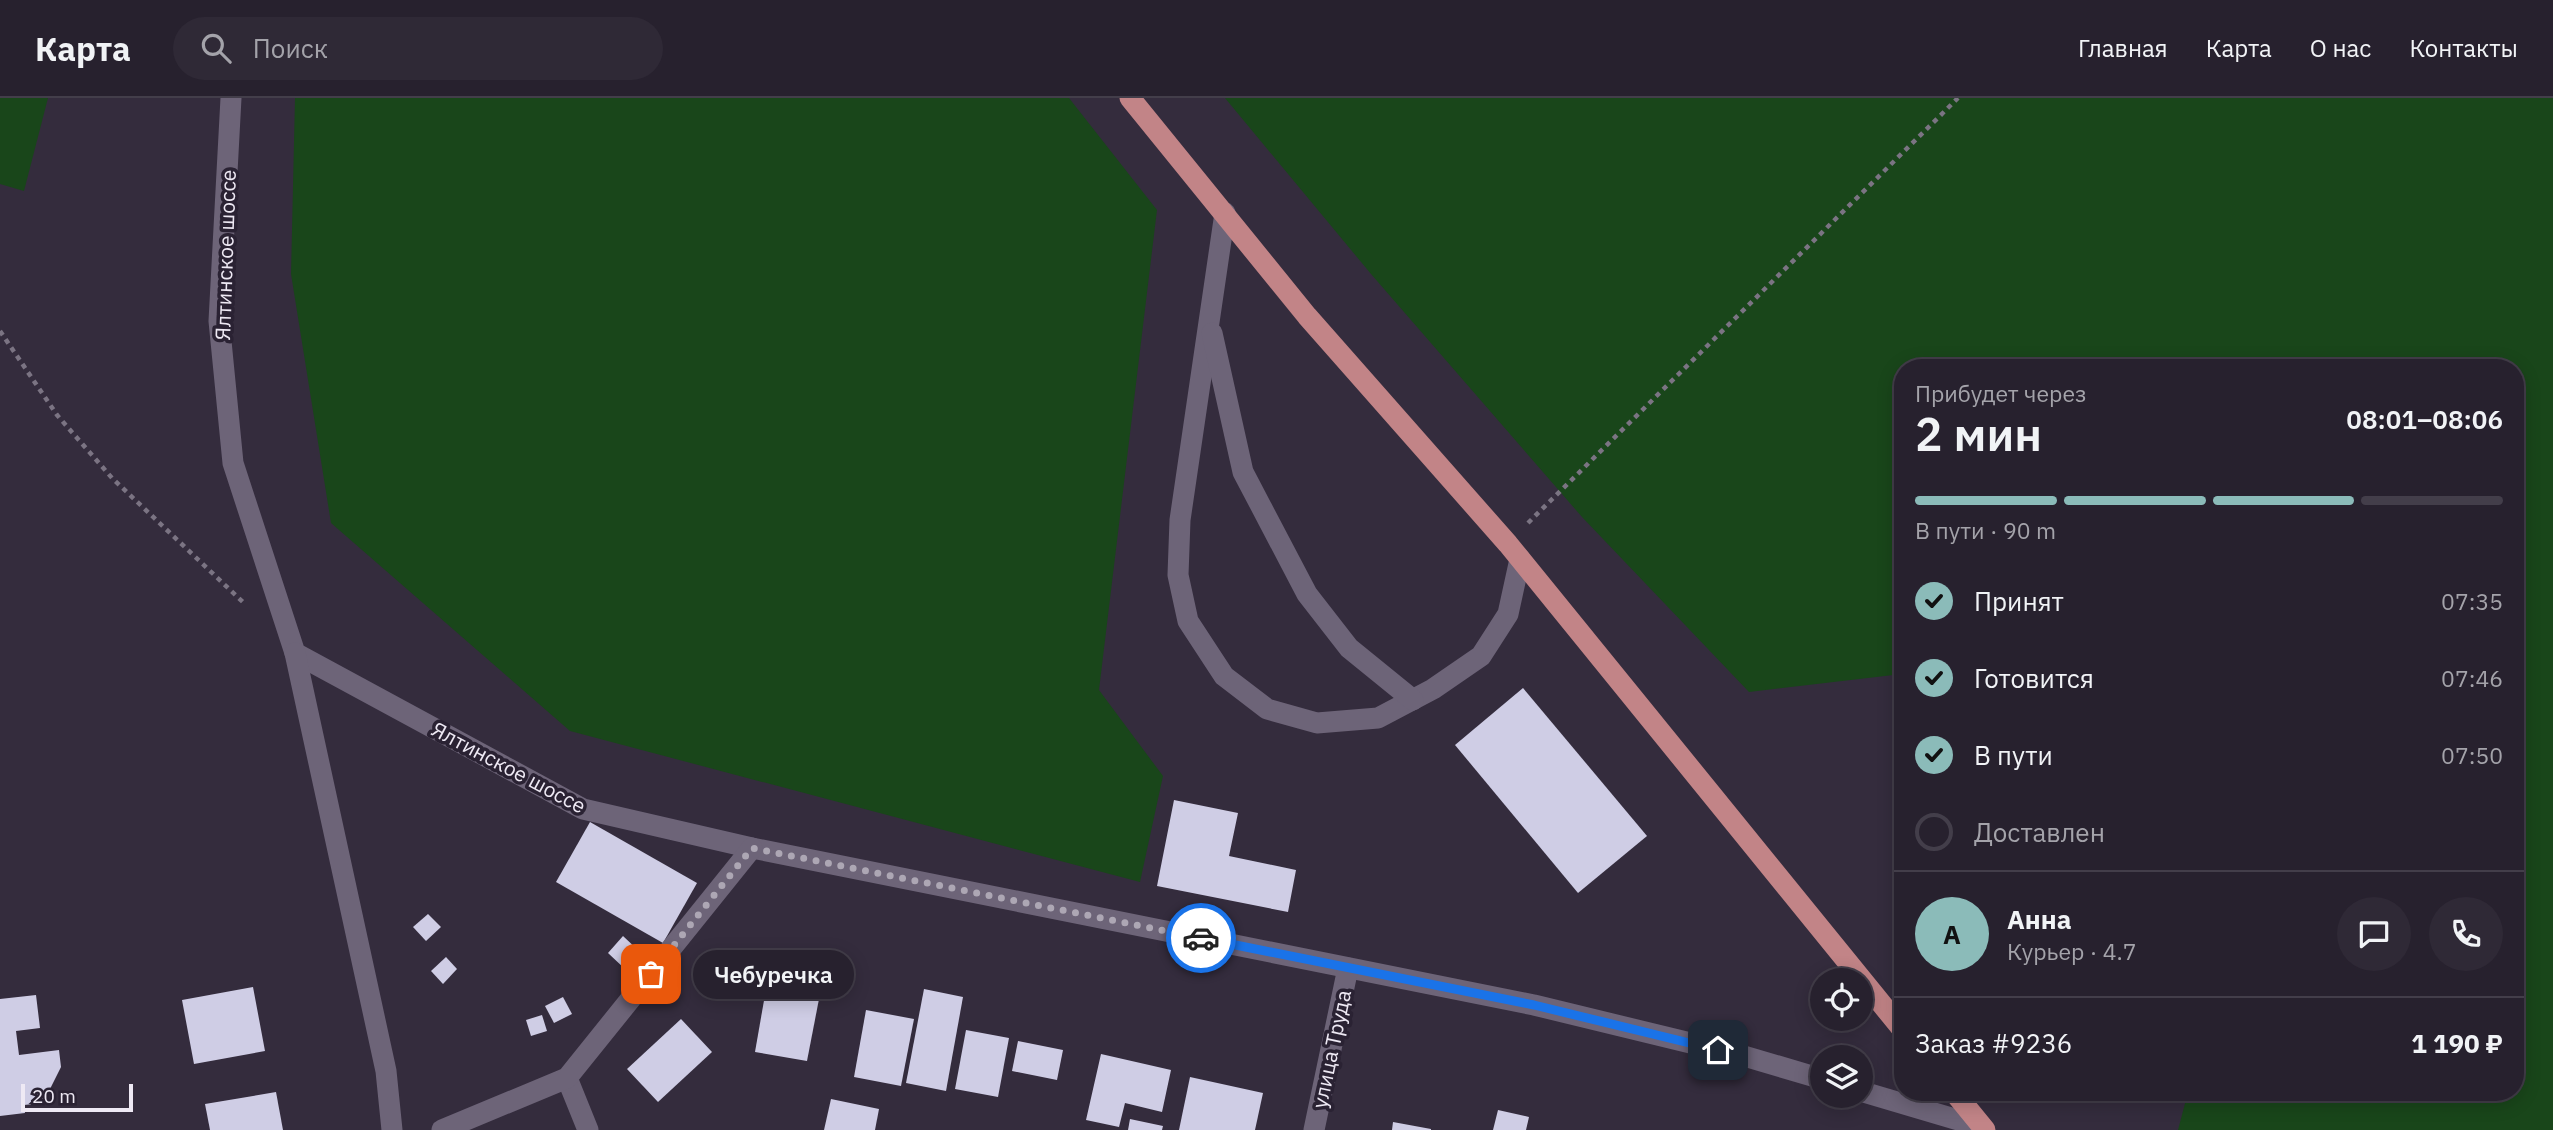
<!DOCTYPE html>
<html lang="ru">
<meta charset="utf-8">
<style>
:root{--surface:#27212e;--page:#2f2936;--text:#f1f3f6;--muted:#a4a3aa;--line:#433e4a;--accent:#8bbbb9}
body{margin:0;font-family:"IBM Plex Sans",sans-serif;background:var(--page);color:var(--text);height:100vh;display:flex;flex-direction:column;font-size:26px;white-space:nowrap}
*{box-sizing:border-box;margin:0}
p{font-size:23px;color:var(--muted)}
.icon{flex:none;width:38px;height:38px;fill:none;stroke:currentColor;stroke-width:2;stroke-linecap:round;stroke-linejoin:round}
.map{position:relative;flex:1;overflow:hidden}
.details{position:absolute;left:1894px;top:261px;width:630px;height:742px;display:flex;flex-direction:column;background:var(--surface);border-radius:28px;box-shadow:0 4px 18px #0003,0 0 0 2px var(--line)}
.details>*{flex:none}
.controls{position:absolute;left:1810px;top:870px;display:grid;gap:14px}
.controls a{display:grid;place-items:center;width:63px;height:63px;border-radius:50%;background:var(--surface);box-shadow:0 4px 18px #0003,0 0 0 2px var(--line);font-size:35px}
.scale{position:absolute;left:21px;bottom:18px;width:112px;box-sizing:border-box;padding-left:7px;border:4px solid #eee9f4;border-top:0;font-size:19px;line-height:24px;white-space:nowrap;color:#eee9f4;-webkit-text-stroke:5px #2a2233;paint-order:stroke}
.pin{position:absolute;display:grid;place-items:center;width:60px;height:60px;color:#fff;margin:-30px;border-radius:14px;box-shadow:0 4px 10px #0006}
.courier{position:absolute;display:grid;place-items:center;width:70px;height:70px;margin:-35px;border:5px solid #1a73e8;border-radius:50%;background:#fff;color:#222;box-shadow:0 2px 9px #0007}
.bubble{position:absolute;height:49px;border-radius:24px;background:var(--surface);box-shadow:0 4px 18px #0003,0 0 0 2px var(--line);font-size:23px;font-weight:600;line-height:49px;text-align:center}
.summary em{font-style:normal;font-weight:600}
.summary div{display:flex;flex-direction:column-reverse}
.summary{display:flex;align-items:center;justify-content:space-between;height:119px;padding:0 21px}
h1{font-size:46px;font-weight:600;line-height:52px}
.bar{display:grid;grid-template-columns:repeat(4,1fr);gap:10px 7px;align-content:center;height:84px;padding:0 21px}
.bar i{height:9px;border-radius:5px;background:var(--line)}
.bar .current{background:var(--accent)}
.bar p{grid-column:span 4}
.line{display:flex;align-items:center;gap:18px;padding:0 21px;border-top:2px solid var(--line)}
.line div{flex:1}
.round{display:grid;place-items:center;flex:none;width:74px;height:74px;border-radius:37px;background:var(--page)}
ol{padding:0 21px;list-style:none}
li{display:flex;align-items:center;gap:21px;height:77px}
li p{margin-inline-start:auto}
li .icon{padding:7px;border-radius:50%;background:var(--accent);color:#111;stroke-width:4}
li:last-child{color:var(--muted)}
li i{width:38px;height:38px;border:4px solid var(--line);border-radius:50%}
header{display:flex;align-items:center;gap:42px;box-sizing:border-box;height:98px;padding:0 35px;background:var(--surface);border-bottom:2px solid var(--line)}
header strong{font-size:33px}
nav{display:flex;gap:38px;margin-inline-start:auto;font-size:24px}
.search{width:490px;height:63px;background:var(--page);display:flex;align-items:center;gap:18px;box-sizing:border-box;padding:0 24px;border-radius:38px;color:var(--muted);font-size:26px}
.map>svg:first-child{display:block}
.green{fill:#19461a}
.building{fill:#cfcde5}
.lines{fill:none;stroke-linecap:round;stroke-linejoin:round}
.path{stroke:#7b7483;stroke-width:4.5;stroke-dasharray:5 5;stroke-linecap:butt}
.minor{stroke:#6d6478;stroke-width:21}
.major{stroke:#c28487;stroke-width:21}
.done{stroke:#ada7b4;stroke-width:7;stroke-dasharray:0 12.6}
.route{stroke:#1a73e8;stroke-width:9}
.labels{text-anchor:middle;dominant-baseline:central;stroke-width:7;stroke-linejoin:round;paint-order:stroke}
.street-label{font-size:21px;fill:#eee9f4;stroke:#2a2233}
</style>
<header>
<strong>Карта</strong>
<div class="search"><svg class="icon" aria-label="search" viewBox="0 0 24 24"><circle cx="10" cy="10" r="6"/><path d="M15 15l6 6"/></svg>Поиск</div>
<nav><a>Главная</a><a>Карта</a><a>О нас</a><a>Контакты</a></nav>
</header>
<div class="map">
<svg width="2553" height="1032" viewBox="0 0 2553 1032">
<rect width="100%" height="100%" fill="#342c3d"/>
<g class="green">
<path d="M0,0h48l-24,93 -24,-7z"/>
<path d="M295,0h774l88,112 -58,480 64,86 -23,106 -570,-151 -239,-208 -40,-249z"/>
<path d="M1225,0h1328v1032h-375l10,-38h327v-724h-613v306l-153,18 -167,-175 -211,-243z"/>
</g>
<g class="building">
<path d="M1523,590l124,148 -69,57 -123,-148z"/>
<path d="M1174,702l64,13 -9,43 67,14 -8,42 -131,-26z"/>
<path d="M590,724l107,61 -34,60 -107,-61z"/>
<path d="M428,816l13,13 -15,14 -13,-14z"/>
<path d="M623,838l17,16 -15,17 -17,-16z"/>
<path d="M446,859l11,12 -14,15 -12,-13z"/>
<path d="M253,889l12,64 -71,13 -12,-64z"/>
<path d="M766,891l53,10 -12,62 -52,-9z"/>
<path d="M924,891l39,8 -17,94 -40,-8z"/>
<path d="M36,897l4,33 -24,3 3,24 40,-5 2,17 -18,36 -19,2 1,8 -25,3v-117z"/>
<path d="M563,899l9,17 -18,9 -9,-17z"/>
<path d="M866,912l48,9 -13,67 -47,-9z"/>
<path d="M542,917l5,16 -16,5 -5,-16z"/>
<path d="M681,921l31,33 -54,50 -31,-33z"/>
<path d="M966,932l43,8 -11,59 -43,-8z"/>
<path d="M1018,943l45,9 -6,30 -45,-9z"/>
<path d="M1101,956l70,16 -9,42 -37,-9 -6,24 -33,-7z"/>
<path d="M1190,979l73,16 -8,37h-76z"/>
<path d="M276,994l7,38h-73l-5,-26z"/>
<path d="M831,1001l48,10 -4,21h-51z"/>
<path d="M1498,1012l31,7 -3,13h-33z"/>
<path d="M1130,1021l33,7 -1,4h-34z"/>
<path d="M1393,1024l38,7v1h-39z"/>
</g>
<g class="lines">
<g class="path">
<path d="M0,233l57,84 55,63 134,127"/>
<path d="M1528,425l430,-425"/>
</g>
<g class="minor">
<path d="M231,0l-12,223 14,142 62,190 288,156 169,39 782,157 210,51 78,23"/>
<path d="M1225,115l-45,307 -2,55 10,46 36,55 43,33 50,14 61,-5 55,-29 48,-33 27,-42 12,-55"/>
<path d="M1212,235l31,139 64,122 42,54 64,52"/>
<path d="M295,555l91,418 6,59"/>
<path d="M567,980l21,52"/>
<path d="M1860,993l122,36"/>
<path d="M442,1032l125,-52 185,-230"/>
<path d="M1314,1032l34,-162"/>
</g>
<g class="major">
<path d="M1130,0l177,218 201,228 394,485"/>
<path d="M1954,994l31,38"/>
</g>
</g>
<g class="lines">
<path class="done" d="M651,876l101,-126 449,90"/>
<path class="route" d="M1201,840l333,67 184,45"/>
</g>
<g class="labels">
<g class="street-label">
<text transform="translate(225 157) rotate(-88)">Ялтинское шоссе</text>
<text transform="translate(509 669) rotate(28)">Ялтинское шоссе</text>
<text transform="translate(1331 951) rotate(-78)">улица Труда</text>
</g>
</g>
</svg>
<div class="controls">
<a><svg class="icon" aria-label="locate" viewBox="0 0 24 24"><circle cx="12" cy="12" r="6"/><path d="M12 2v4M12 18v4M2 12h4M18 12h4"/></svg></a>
<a><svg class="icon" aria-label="layers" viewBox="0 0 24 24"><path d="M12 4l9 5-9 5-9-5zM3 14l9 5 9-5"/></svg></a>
</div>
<div class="scale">20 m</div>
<div class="pin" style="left:651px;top:876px;background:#ea580c"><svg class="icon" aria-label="bag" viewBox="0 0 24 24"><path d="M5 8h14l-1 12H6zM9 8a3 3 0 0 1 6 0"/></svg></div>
<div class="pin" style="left:1718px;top:952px;background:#1f2937"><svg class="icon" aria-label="home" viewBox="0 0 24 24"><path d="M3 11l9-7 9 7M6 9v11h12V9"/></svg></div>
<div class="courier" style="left:1201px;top:840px"><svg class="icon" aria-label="car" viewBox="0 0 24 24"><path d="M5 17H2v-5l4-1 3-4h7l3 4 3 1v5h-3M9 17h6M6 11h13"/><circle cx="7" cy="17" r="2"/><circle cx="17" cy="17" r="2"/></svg></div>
<div class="bubble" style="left:693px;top:852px;width:161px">Чебуречка</div>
<section class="details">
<div class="summary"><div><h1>2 мин</h1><p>Прибудет через</p></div><em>08:01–08:06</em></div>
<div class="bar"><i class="current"></i><i class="current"></i><i class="current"></i><i></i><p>В пути · 90 m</p></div>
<ol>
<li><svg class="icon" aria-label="check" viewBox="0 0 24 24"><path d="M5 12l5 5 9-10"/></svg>Принят<p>07:35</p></li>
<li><svg class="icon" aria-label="check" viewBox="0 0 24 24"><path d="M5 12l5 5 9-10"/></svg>Готовится<p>07:46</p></li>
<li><svg class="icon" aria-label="check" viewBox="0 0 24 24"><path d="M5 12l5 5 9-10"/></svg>В пути<p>07:50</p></li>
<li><i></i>Доставлен</li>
</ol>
<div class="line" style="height:126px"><b class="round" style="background:var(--accent);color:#111">А</b><div><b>Анна</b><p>Курьер · 4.7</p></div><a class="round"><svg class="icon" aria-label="chat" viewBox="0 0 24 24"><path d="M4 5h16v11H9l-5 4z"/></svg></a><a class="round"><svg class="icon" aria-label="phone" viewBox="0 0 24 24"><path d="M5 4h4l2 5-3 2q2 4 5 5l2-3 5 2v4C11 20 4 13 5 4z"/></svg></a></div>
<div class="line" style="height:91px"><div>Заказ #9236</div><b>1 190 ₽</b></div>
</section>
</div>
